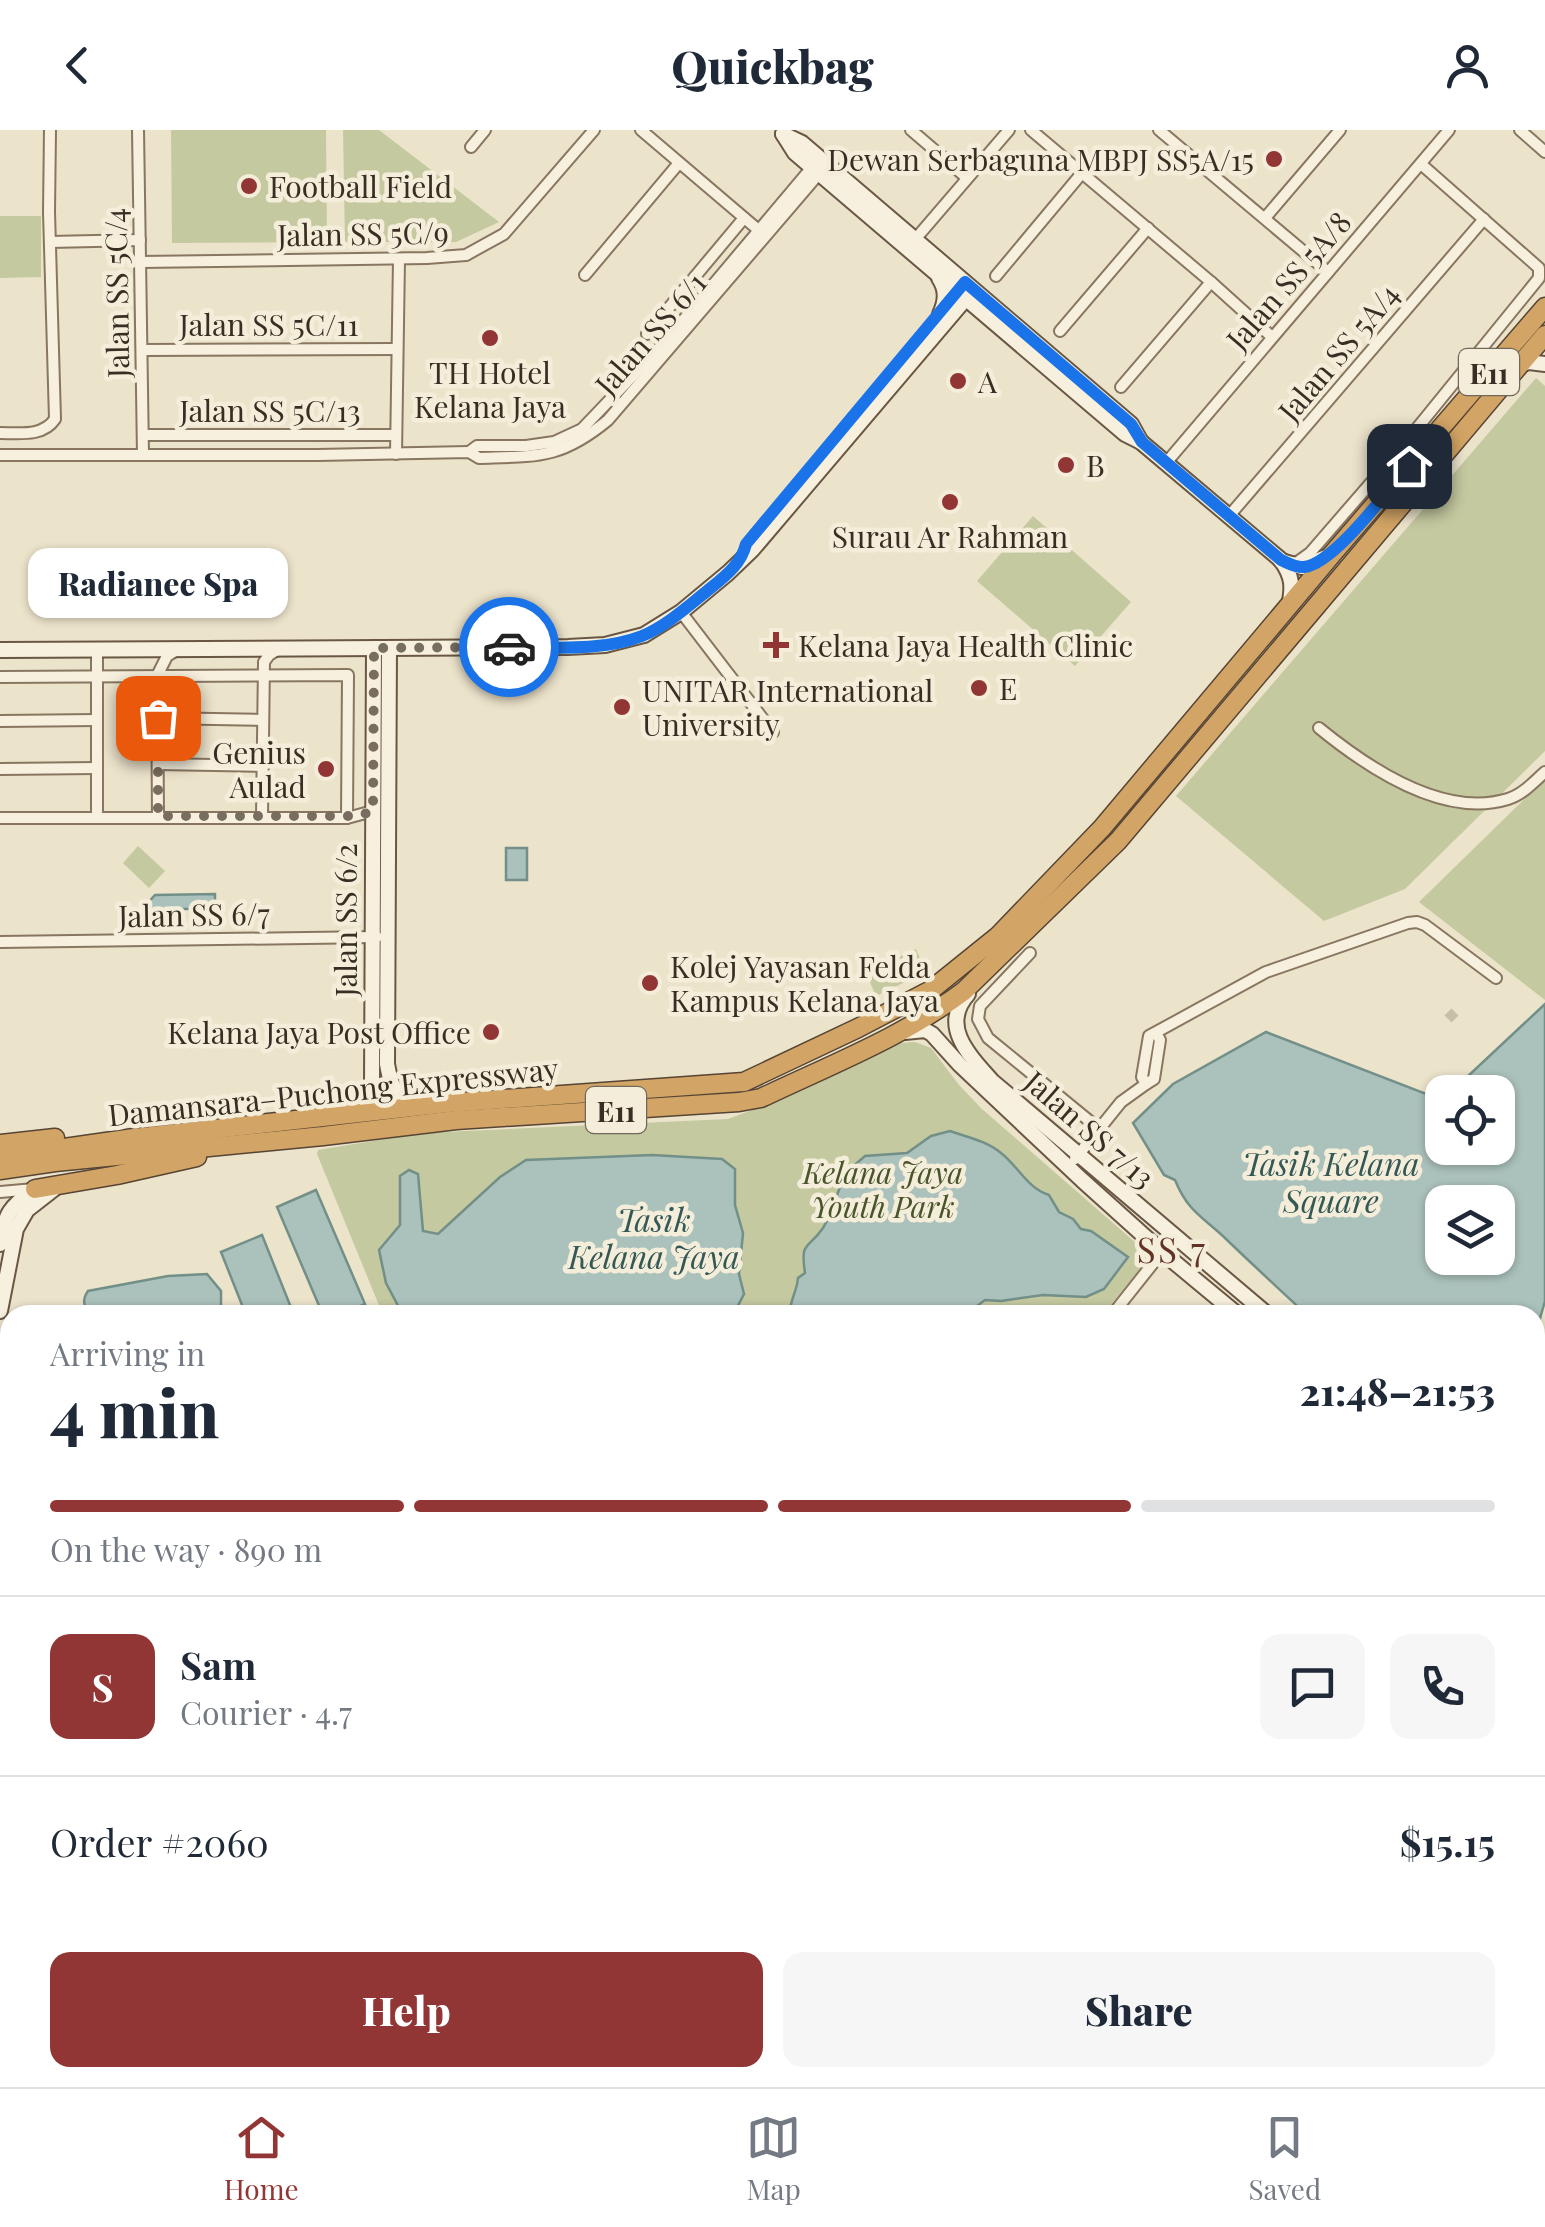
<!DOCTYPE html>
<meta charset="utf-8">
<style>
:root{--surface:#fff;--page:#f6f6f7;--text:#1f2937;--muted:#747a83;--line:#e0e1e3;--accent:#923635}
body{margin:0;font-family:"Playfair Display",serif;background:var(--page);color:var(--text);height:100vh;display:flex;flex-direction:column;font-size:38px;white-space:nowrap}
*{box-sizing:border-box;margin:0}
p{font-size:32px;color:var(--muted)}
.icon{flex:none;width:55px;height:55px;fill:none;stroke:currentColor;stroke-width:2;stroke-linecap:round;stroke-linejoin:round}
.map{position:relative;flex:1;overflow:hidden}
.details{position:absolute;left:0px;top:1175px;width:1545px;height:782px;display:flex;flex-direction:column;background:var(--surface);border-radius:30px 30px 0 0;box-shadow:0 2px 8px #0004}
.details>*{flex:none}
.fabs{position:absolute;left:1425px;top:945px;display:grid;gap:20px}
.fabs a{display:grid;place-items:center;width:90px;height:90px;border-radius:20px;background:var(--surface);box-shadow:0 2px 8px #0004;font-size:50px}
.pin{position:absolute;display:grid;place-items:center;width:85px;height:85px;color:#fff;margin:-42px;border-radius:20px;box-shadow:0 5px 15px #0006}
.courier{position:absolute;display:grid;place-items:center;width:100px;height:100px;margin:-50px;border:8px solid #1a73e8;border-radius:50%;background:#fff;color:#222;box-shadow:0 2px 12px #0007}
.bubble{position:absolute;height:70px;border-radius:20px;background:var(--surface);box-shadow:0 2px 8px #0004;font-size:32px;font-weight:800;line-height:70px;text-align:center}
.headline em{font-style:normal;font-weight:800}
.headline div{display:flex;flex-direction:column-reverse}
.headline{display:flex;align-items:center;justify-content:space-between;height:170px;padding:0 50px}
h1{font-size:65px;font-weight:800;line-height:75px}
.bar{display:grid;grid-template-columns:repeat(4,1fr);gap:15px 10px;align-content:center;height:120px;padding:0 50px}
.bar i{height:12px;border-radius:8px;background:var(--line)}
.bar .on{background:var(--accent)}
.bar p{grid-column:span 4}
.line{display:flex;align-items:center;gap:25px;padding:0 50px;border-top:2px solid var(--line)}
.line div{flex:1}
.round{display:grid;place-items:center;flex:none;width:105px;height:105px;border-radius:20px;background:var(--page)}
.primary-button{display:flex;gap:20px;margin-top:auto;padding:20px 50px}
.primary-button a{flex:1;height:115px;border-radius:20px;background:var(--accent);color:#fff;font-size:40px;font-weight:800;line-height:115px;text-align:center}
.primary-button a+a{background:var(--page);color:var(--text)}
header{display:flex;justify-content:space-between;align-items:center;height:130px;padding:0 50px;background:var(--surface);font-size:45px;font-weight:800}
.tabs{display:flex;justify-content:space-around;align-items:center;height:140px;border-top:2px solid var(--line);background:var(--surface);font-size:28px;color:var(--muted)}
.tabs a{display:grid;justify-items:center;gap:5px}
.tabs .on{color:var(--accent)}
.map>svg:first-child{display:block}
.green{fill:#c4c9a0}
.water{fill:#abc1bb;stroke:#728f88;stroke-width:2.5;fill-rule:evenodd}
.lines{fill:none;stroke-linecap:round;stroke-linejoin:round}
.street-tunnel{stroke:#c8bfa9;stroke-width:10;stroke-dasharray:10 5;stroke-linecap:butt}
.street-casing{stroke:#887660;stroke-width:14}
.secondary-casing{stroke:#6a5743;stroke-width:18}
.primary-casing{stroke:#564434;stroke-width:19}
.highway-casing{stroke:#564434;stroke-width:21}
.street{stroke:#f7f0de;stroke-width:10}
.secondary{stroke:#f7f0de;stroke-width:14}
.primary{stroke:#ebd7a7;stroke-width:15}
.highway{stroke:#d2a465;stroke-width:18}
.done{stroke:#786d5e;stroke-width:10;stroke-dasharray:0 18}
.route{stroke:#1a73e8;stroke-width:12}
.poi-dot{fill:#923635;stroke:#f4edda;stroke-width:4}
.labels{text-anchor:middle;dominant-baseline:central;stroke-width:9;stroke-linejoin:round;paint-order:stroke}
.shield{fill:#f4edda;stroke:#71675a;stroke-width:2.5}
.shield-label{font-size:28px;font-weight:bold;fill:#392e23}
.poi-label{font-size:30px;fill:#392e23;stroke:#f4edda;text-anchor:start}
.street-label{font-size:30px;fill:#392e23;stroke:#f4edda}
.park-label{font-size:30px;font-style:italic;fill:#49542b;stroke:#f4edda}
.water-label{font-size:32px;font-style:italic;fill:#335856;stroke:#f4edda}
.quarter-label{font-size:35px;letter-spacing:2.5px;fill:#633325;stroke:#f4edda}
</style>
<header><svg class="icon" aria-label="back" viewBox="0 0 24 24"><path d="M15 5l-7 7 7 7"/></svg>Quickbag<svg class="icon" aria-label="person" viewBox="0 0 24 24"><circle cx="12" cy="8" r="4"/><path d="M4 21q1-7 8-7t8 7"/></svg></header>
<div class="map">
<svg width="1545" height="1957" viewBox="0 0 1545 1957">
<rect width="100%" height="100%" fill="#ece3cb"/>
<g class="green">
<path d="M171,0h155l1,112 -155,1z"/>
<path d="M343,0h36l120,92 -43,20h-111z"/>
<path d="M0,86h41v61l-41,1z"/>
<path d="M1536,248l9,8v365l-140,138 -81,32 -148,-125z"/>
<path d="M1033,386l98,86 -56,64 -98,-85z"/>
<path d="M1545,649v221l-126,-98z"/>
<path d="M138,716l27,25 -16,17 -26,-25z"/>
<path d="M916,819l10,23 -50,24 -10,-23z"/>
<path d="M915,912l16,6 28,37 23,24 162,141 3,10 -43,53 -4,2h-717l-66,-161 1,-4 103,-17 307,-14 51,-19 120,-57z"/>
<path d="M1545,1549v388l-10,3v-377z"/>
<path d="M1272,1948h231l-37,9h-201z"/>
</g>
<g class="water">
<rect x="506" y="718" width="21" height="32"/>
<path d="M215,764v15h-68v-5l8,-9z"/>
<path d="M1545,874v297l-7,24 -3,3v-13h-228c-27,-25 -54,-50 -81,-76 -23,-22 -38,-27 -51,-59l-11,-5 -31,-52 40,-39 93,-52 176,68v48h56v-56h-47zM1442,1072h56v56h-56z"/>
<path d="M950,1001c17,6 37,10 51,22 17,13 26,35 48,42l10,17 14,7 8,10 10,2 37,26 -24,32 -18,8 -43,-2 -42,6 -16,-1 -20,15h-175c-1,-14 7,-23 8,-37l7,-5c-5,-33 3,-23 18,-45 8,-12 12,-28 17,-41l-4,-6 29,-25 42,-3 24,-17z"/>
<path d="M652,1025l70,4 13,10v36l8,28 -4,41 5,20 -11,21h-330l-17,-32 -7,-33 21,-25v-49l9,-6 9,4 5,57 15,3 62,-57 26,-17z"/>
<path d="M316,1060l49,114 -25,11h-17l-46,-108z"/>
<path d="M262,1105l32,80h-48l-25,-63z"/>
<path d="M207,1144l14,17v24h-129c-8,-8 -11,-14 -4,-24l80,-15z"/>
</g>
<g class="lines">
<path class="street-tunnel" d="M1448,889l7,-7"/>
<g class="street-casing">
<g id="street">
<path d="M138,0l5,324"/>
<path d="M641,0l121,103"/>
<path d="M911,0l56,48"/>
<path d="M1031,0l180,152 61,55"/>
<path d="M1159,0l169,142"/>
<path d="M1520,0l25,22"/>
<path d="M471,17l14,-17"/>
<path d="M1265,88l75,-88"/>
<path d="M50,112l90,-2"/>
<path d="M912,113l97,-113"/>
<path d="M140,132l287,-4 39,-3 38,-21 90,-104"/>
<path d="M585,145l94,-112"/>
<path d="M996,146l86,-103"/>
<path d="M1060,201l88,-103"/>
<path d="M647,204l97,-116"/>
<path d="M142,220l255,-1"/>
<path d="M1121,257l90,-105"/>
<path d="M0,303c19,0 43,4 55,-14l-6,-207 1,-82"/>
<path d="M143,305h253"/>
<path d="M469,322l8,-6h49l28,-4 28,-13 82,-86 149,-177"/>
<path d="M396,324l3,-195"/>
<path d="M0,325h317l152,-3 10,6c59,-2 82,1 129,-38l215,-251"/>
<path d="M1166,333l283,-333"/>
<path d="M1229,386l255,-297"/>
<path d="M1291,432l5,1 14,-10 91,-105 138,-170v-10l-118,-104"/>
<path d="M681,482l92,120"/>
<path d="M97,520v167"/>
<path d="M0,547l348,-2 -1,143"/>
<path d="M158,588l105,2"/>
<path d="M0,591l97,-1"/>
<path d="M1319,598c49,40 124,91 189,71 14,-4 26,-17 37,-27"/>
<path d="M158,634l105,2"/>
<path d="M0,639l97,-1"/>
<path d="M158,686l-1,-140 10,-20 10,-6"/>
<path d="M262,687l2,-155 5,-7 10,-6"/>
<path d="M0,688h347l26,-7"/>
<path d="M0,812l377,-5"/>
<path d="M1030,823l-50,53 -2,13 10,19 110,90"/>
<path d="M1156,903l4,7 -6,39 -8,5 -4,-7 7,-41 117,-64 142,-49 9,-1 8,3 71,53"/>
<path d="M1075,1029l46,-57 25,-18"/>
<path d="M0,1062l34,-3"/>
<path d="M1112,1185l50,-63"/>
<path d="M1535,1356l10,-13"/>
</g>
</g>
<g class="secondary-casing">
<g id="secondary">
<path d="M783,4l12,19 330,281 16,8 140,118c12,17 12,27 8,47"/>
<path d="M783,4l19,9 329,281 10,18"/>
<path d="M939,148c8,12 7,23 1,36"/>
<path d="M1519,235l10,-3 16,2"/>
<path d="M1281,431l21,6 24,-10"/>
<path d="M389,518l-2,416c5,28 8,32 36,37"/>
<path d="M0,520l568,-3 37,-2 39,-10 37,-23 47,-39 24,-23 221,-260"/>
<path d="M968,864c-29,32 2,62 24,87l276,234"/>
<path d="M905,902l20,-2 7,4 28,31 122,115 80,72 76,63"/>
<path d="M335,978l27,-7 10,-16 2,-437"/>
<path d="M0,1114c5,-30 10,-38 35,-55"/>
<path d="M0,1181l16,-82 11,-19 32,-25"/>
<path d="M0,1263l7,5"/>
<path d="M1535,1397l10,7"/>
<path d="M1535,1414l10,7"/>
<path d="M1535,1530l10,-14"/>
<path d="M0,1533l10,7"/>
<path d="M0,1547l10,6"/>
<path d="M1535,1550l10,-14"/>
<path d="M574,1948l14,9"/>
<path d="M597,1948l14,9"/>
<path d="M1234,1957l7,-9"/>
<path d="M1251,1957l6,-9"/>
</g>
</g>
<g class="primary-casing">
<path id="primary" d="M1536,1957l9,-2"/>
</g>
<g class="highway-casing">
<g id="highway">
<path d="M0,1014l55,-6"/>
<path d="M0,1027l134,-19 314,-35 296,-21 114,-54 73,-38 67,-54 104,-108 232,-276 211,-245"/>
<path d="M0,1040l55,-8 268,-26 133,-16 283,-18 22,-4c69,-33 142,-61 203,-107l154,-150 427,-506"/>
<path d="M35,1059l82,-14 80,-18"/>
</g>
</g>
<use href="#street" class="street"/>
<use href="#secondary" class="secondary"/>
<use href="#primary" class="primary"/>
<use href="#highway" class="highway"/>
</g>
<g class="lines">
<path class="done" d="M158,588v98h200l15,-5 1,-163 135,-1"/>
<path class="route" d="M509,517c43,0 92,5 133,-11 24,-10 45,-29 65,-45 17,-14 34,-26 39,-47l219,-262 166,142 11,18 139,118c7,3 15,8 23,7 30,-3 84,-77 105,-101"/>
</g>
<g class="poi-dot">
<circle cx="1274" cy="29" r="10"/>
<circle cx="249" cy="56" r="10"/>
<circle cx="490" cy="208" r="10"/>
<circle cx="958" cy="251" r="10"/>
<circle cx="1066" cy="335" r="10"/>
<circle cx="950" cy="372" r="10"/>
<path d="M771 500h10v10h10v10h-10v10h-10v-10h-10v-10h10z"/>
<circle cx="979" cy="558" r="10"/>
<circle cx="622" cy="577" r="10"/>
<circle cx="326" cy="639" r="10"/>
<circle cx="650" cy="853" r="10"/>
<circle cx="491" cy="902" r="10"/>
</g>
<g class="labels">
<g class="shield">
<rect x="1459" y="219" width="60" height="46" rx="8"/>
<rect x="586" y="957" width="60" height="46" rx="8"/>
</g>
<g class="shield-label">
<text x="1489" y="242">E11</text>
<text x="616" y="980">E11</text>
</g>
<g class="poi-label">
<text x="1254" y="29" text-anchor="end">Dewan Serbaguna MBPJ SS5A/15</text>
<text x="269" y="56">Football Field</text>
<text x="490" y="242" text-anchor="middle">TH Hotel<tspan x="490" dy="34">Kelana Jaya</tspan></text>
<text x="978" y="251">A</text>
<text x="1086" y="335">B</text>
<text x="950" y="406" text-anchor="middle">Surau Ar Rahman</text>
<text x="798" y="515">Kelana Jaya Health Clinic</text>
<text x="999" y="558">E</text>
<text x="642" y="560">UNITAR International<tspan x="642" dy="34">University</tspan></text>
<text x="306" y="622" text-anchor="end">Genius<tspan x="306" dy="34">Aulad</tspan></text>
<text x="670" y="836">Kolej Yayasan Felda<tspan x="670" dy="34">Kampus Kelana Jaya</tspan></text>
<text x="471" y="902" text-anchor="end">Kelana Jaya Post Office</text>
</g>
<g class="street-label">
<text transform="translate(363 103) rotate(-1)">Jalan SS 5C/9</text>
<text transform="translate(1288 150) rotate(-49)">Jalan SS 5A/8</text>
<text transform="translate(116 163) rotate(-91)">Jalan SS 5C/4</text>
<text x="269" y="194">Jalan SS 5C/11</text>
<text transform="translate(650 203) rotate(-49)">Jalan SS 6/1</text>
<text transform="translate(1338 222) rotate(-50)">Jalan SS 5A/4</text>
<text x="270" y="280">Jalan SS 5C/13</text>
<text transform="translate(194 784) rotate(-1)">Jalan SS 6/7</text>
<text transform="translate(345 790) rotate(-90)">Jalan SS 6/2</text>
<text transform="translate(333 961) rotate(-6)">Damansara–Puchong Expressway</text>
<text transform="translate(1090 999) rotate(41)">Jalan SS 7/13</text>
</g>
<g class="park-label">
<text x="883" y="1042">Kelana Jaya<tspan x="883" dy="34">Youth Park</tspan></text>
</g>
<g class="water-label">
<text x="1331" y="1032">Tasik Kelana<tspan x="1331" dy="37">Square</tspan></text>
<text x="654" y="1088">Tasik<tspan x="654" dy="37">Kelana Jaya</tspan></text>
</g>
<g class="quarter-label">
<text x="1172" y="1118">SS 7</text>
</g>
</g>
</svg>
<div class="fabs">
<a><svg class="icon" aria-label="locate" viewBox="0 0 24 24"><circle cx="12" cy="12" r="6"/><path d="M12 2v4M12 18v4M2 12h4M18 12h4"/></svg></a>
<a><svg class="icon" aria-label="layers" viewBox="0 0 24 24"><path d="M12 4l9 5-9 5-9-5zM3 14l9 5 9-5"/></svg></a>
</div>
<div class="pin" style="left:158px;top:588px;background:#ea580c"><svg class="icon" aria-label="bag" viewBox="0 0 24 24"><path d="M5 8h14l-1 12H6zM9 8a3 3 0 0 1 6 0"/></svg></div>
<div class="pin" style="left:1409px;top:336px;background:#1f2937"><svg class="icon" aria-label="home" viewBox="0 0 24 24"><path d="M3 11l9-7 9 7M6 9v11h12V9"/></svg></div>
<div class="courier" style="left:509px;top:517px"><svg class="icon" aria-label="car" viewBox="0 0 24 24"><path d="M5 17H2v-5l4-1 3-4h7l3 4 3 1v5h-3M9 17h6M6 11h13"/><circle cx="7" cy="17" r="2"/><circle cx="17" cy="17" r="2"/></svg></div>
<div class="bubble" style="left:28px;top:418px;width:260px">Radianee Spa</div>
<section class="details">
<div class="headline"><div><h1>4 min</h1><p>Arriving in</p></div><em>21:48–21:53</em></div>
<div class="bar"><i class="on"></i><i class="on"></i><i class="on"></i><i></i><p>On the way · 890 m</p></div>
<div class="line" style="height:180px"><b class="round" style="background:var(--accent);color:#fff">S</b><div><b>Sam</b><p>Courier · 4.7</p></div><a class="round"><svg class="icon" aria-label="chat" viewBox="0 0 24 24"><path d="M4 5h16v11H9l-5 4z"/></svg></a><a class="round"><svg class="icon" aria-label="phone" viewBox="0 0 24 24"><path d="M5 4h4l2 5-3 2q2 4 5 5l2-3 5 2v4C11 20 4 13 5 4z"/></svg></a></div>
<div class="line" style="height:130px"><div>Order #2060</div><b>$15.15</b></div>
<div class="primary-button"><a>Help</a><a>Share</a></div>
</section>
</div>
<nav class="tabs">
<a class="on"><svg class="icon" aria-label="home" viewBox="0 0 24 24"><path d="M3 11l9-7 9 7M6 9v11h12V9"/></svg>Home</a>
<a><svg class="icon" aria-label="map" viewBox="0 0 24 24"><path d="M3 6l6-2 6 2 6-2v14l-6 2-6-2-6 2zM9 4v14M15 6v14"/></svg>Map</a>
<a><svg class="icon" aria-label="saved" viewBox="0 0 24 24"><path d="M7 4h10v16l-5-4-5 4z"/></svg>Saved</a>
</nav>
